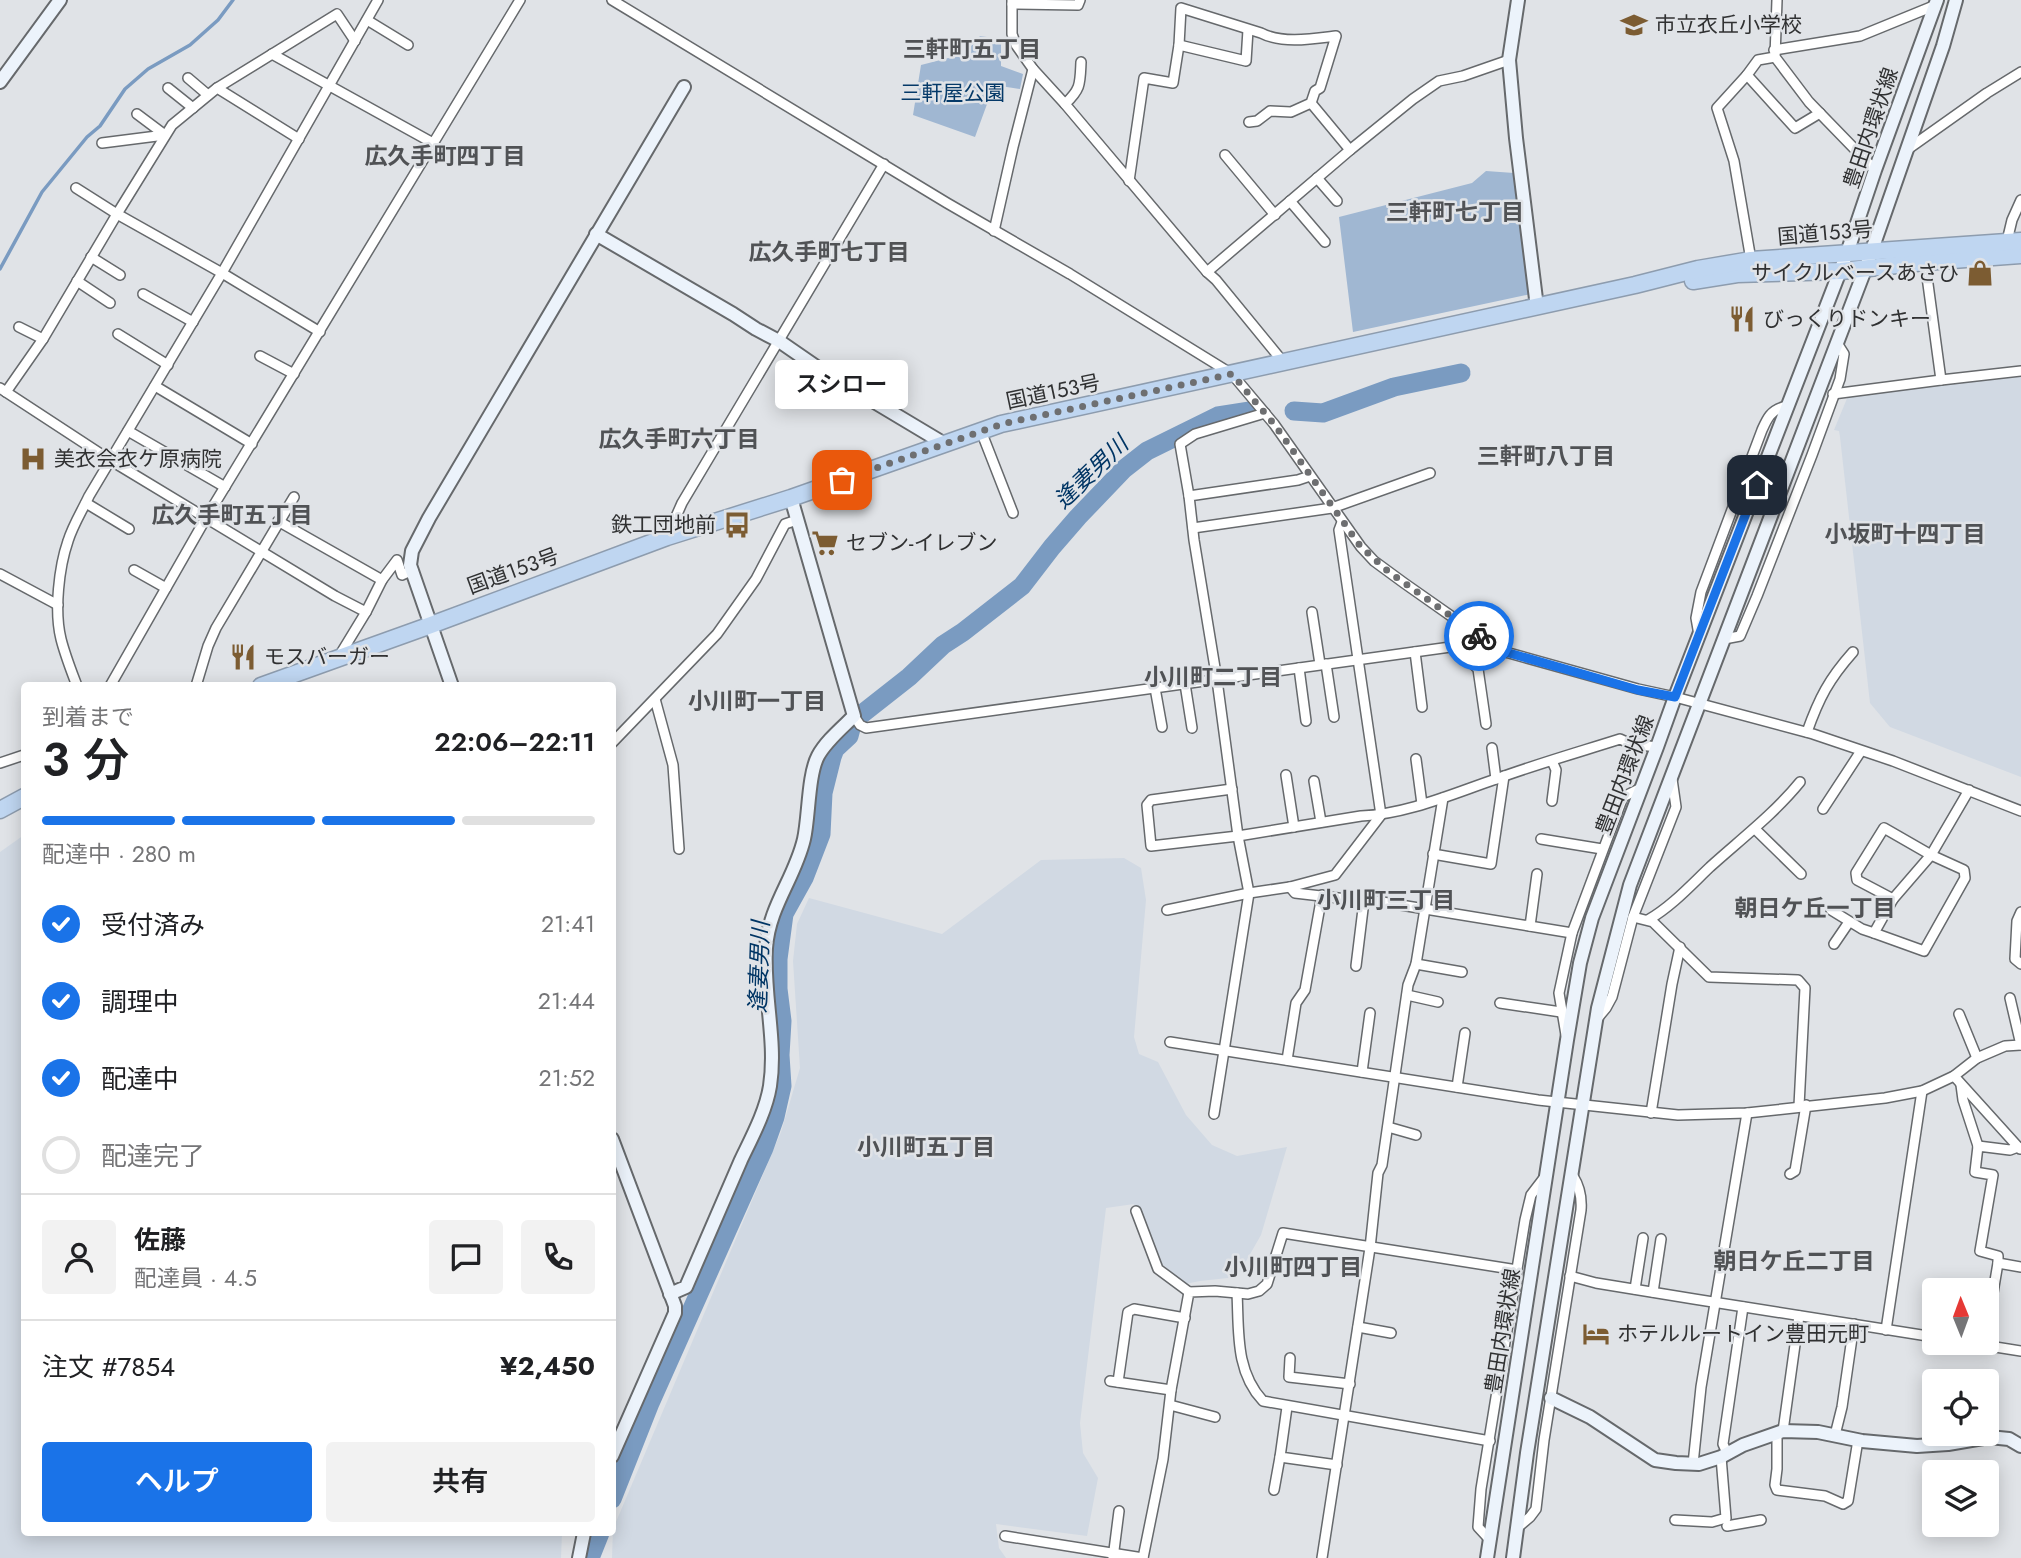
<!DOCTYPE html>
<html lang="ja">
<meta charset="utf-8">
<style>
:root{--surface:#fff;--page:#f2f2f2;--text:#202124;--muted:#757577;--line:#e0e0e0;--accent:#1a73e8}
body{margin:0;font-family:Jost,"Noto Sans JP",sans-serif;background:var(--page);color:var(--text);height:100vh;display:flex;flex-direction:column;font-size:26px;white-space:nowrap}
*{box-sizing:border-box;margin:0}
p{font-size:23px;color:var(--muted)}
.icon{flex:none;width:38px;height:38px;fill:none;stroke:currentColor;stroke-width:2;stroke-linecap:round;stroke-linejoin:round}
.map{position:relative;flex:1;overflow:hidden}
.details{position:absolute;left:21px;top:682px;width:595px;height:854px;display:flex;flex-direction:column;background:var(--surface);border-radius:7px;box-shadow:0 4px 18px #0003}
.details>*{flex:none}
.needle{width:46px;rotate:359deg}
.buttons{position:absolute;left:1922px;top:1278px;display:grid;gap:14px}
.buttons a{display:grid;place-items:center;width:77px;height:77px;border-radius:7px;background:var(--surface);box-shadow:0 4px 18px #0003;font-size:35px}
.pin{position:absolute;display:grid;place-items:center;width:60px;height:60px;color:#fff;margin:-30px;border-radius:14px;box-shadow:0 4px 10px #0006}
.courier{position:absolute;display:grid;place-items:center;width:70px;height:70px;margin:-35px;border:5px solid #1a73e8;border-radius:50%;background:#fff;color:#222;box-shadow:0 2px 9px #0007}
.bubble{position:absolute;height:49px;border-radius:7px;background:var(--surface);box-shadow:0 4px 18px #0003;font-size:23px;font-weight:600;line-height:49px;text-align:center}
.headline em{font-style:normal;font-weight:600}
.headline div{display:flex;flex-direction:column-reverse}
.headline{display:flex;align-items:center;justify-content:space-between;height:119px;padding:0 21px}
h1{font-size:46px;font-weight:600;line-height:52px}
.bar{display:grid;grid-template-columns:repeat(4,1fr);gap:10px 7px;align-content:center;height:84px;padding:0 21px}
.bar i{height:9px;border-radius:5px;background:var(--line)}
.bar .active{background:var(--accent)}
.bar p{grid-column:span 4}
.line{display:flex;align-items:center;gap:18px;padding:0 21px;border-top:2px solid var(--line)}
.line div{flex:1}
.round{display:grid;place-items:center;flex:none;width:74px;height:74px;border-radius:7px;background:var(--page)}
ol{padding:0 21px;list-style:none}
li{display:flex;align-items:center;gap:21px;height:77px}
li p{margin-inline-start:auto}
li .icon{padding:7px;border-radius:50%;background:var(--accent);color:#fff;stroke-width:4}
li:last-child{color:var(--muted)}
li i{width:38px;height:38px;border:4px solid var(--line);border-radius:50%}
.cta{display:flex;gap:14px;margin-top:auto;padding:14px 21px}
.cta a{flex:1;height:80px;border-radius:7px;background:var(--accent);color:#fff;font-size:28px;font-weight:600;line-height:80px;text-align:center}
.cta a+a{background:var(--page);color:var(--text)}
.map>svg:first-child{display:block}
.built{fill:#d1d9e3}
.green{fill:#a0b7d2}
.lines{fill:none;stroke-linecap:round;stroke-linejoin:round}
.stream{stroke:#7a9bc1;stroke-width:3.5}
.river{stroke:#7a9bc1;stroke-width:19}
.street-casing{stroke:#66696c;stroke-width:12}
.secondary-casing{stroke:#66696c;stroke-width:16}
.highway-casing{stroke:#8d9cae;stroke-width:19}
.street{stroke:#fff;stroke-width:9}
.secondary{stroke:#ecf3fb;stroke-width:12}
.highway{stroke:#bfd6f1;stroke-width:16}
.done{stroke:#6e6f71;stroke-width:7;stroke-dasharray:0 12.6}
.route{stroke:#1a73e8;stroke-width:9}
.labels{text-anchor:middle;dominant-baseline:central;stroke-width:5;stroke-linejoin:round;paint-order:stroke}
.poi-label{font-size:21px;fill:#303132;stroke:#e0e3e7;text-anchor:start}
.park-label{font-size:21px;fill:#043968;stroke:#e0e3e7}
.street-label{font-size:21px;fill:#303132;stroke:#e0e3e7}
.neighbourhood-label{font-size:23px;font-weight:bold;fill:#505255;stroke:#e0e3e7}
.water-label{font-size:23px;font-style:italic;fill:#003564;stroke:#e0e3e7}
</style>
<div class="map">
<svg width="2021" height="1558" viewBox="0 0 2021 1558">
<rect width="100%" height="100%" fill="#e0e3e7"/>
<g class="built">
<path d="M2021,376v401l-131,-50 -20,-24 -30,-266 -1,-6 -5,-1 14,-34z"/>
<path d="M24,835v698h538l-1,25h-561v-706z"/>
<path d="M1124,858l17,10 5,32 -12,137 5,17 19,8 28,53 26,30 25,11 50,-9 -26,88 -24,42 -37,4 -15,3 -32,-28 -19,-52 -28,4 -26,215 3,30 15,25 -11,58 -91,-12 3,24 7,10h-394l1,-29 168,-397 19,-64 -7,-107 4,-37 12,-26 133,36 99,-74z"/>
</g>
<g class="green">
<path d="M980,36l21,3v27l22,8 -3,15 -26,-4 -19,52 -62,-22 8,-50 43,-11z"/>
<path d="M1486,171l28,2 17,121 -178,38 -14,-115 133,-34z"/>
</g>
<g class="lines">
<path class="stream" d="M0,269l42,-77 45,-55 13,-11 25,-37 23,-20 42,-24 28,-25 15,-20"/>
<g class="river">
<path d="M1294,411l29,2 71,-26 67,-14"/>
<path d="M612,1499l38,-96 114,-255 11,-31 7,-31 -2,-31 2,-34 -4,-32v-30l6,-45 20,-36 17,-44 2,-41 9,-36 3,-8 14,-13 4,-15 56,-44 34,-32 20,-13 59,-46 30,-39 26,-30 46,-48 23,-18 71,-35 32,-5"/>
<path d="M590,1558l10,-25"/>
</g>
<g class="street-casing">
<g id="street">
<path d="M612,0l335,203 123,71 162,100 42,50 87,123 13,14 30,22 94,66 11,4 129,36 37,8 138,37 80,27 128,50"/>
<path d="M1012,0v34l4,11 17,24 32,35 142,168 9,8 68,83"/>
<path d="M1777,0l-2,57 34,45 66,68"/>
<path d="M1012,4l66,1 2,-5"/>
<path d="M367,20l41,25"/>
<path d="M1179,45l67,16 2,-31"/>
<path d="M1774,50l86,-14 76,-31"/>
<path d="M272,54l161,89"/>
<path d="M1775,57l-17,3 -11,15 48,53 25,-15"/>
<path d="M1747,75l-30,33 17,53 17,99"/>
<path d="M188,78l20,17"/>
<path d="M168,88l25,20"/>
<path d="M217,88l120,-74 18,27"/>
<path d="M1311,103l39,47"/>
<path d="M1065,104c16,-15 15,-20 16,-42"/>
<path d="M137,114l28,21"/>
<path d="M299,139l-82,-51 -45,37 -55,89 105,59 98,59"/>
<path d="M102,143l63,-8"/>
<path d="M1908,149l79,-56 34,-21"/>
<path d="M1225,155l50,60"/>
<path d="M1317,178l20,23"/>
<path d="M1129,181l15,-103 29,5 6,-38 2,-37 80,25c21,11 51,6 75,3l-16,52 -5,3 -4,12 -20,9 -21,-1 -13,10 -8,1"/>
<path d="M1290,201l35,41"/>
<path d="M994,231l19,-84 20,-78"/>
<path d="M2007,241l5,-21 9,-20"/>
<path d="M91,257l29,18"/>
<path d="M1925,262l16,118 80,-9"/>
<path d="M1207,272l143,-122 63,-51 26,-18 24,-5 46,-16"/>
<path d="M77,281l33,22"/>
<path d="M143,294l50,28"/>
<path d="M19,327l24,12"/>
<path d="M118,334l50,31"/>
<path d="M260,356l34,18"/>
<path d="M155,386l97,58"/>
<path d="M0,388l110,72 225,136 31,16 -28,46"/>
<path d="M6,392l37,-53 74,-125 -41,-26"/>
<path d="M1833,394l108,-14"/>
<path d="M128,431l97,56"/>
<path d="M981,431l32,82"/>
<path d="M1189,496l-9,-52 15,-10 70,-21"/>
<path d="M86,503l43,26"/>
<path d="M278,521l104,59"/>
<path d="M1193,528l139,-20 98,-35"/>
<path d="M667,537l15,-34 202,-339"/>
<path d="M134,570l32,18"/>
<path d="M0,574l58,31"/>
<path d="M366,612l16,-32 15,-20 5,15 11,-5"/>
<path d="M1312,612l8,52"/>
<path d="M1699,635l-3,-17 5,-26 61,-162c5,-11 8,-19 21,-23l3,2"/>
<path d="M1724,639l16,-3 17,-40 55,-141 28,-76 4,-25 -7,-11"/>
<path d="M1472,644l3,22 3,3 8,55"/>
<path d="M1415,652l7,55"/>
<path d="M1326,664l8,53"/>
<path d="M1299,668l7,53"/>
<path d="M1185,684l7,44"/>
<path d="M77,686c-6,-16 -12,-31 -16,-47 -7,-28 -2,-72 7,-98 5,-16 14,-30 21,-45l133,-223 156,-273"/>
<path d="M110,686l96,-168 314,-518"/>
<path d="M196,686l12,-40 8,-18 78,-131"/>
<path d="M1155,688l7,39"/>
<path d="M655,699l18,66 6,84"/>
<path d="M854,716l6,9 6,3 606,-84 10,-6"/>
<path d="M1807,732c12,-34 22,-53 46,-80"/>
<path d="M612,743l105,-109 39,-55 29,-55 12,-4"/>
<path d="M1492,748l4,31"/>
<path d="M1416,759l6,45"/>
<path d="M0,763l24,-8"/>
<path d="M1286,775l8,52"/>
<path d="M1314,781l7,41"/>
<path d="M1232,789l-81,11 -4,5 4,41 87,-10 123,-20c46,-2 91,-22 135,-37 41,-15 83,-27 124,-40l11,5 26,3"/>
<path d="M1552,801l4,-31 -4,-9"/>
<path d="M1823,809l38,-58"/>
<path d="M1884,828l47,27 33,15 1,8 -41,73 -50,-18 19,-34 -36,-19 -1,-7z"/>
<path d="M1755,829l46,45"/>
<path d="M1541,839l61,10"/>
<path d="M1433,854l58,10 13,-88"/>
<path d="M1290,887l5,6 69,8 6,-1 202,33"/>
<path d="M1893,899l38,-44 38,-65"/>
<path d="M1167,910l82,-17 41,-6 45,-12 46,-60 -42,-285 3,-8"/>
<path d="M1831,910l31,19 12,4"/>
<path d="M2021,912l-4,9 -2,38 6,5"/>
<path d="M1633,917l20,5 56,55 89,3 7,8 -6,118"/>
<path d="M1648,920c24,-14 42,-34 62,-53 31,-28 64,-53 90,-85"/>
<path d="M1530,926l7,-52"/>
<path d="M1834,944l15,-22"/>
<path d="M1416,964l46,8"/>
<path d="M1356,966l8,-65"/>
<path d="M1407,995l31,7"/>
<path d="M2010,998l11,47"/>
<path d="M1500,1003l61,9"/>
<path d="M1959,1014l18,44"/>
<path d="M1596,1020l10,-12 6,-11 21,-80 43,-110 -4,-28"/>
<path d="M1566,1035l-7,-42 13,-60 51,-136 18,-9"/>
<path d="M1170,1042l368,58 140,15 69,-2 138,-15 37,-7 32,-15 23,-18 28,-12 16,-1"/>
<path d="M1287,1060l9,-57 9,-13 17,-95"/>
<path d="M1362,1072l8,-59"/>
<path d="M1954,1076l66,73"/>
<path d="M1961,1085l2,15 15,46"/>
<path d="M1457,1087l8,-54"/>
<path d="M1651,1113l21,-129 8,-37"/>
<path d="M1214,1114l35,-221 -11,-57 -21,-156 -23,-140 -5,-44 109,-16 12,-4"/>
<path d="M1388,1127l28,8"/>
<path d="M2018,1147l-8,3 -32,-4 -3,26 18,3 -13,76 18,5v7l23,4"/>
<path d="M1790,1174l5,-3 11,-66"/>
<path d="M1136,1211l22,58 31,23"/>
<path d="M1570,1276l26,7 98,16 240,38"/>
<path d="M1635,1289l8,-51"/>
<path d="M1653,1292l8,-53"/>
<path d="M1237,1293c2,38 -2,78 26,108l227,40"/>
<path d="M1358,1327l33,6"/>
<path d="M1886,1330l36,-239"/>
<path d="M1986,1334l12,-71"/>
<path d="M1964,1342l57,9"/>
<path d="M1290,1358l-1,19 61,7"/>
<path d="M1110,1381l61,9"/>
<path d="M1118,1382l10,-70 6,-3 51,9"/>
<path d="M1170,1405l45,12"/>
<path d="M1287,1407l-7,50 57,8"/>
<path d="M1783,1431l16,-115"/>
<path d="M1777,1434v35l-2,16 2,5 48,6 18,8 5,-3 10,-61"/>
<path d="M1835,1435l7,-28 12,-83"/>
<path d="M1727,1453l-4,-9 20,-137"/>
<path d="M1693,1464l8,-77 46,-274"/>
<path d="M1274,1490l6,-33"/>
<path d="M1675,1520l37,2 14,-4 -5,-61"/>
<path d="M1727,1526l34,-6"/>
<path d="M1517,1528l13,-11 6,-8 8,-69 37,-230c1,-13 -1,-23 -8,-34"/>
<path d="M1005,1536l138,22"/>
<path d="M1490,1540l-12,-13 3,-38 44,-269 6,-25 13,-17"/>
<path d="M1113,1558l6,-47"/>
<path d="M1143,1558l20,-99 8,-69 18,-98 26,-1 33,3 11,-3 8,-7 16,-51 234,37"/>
<path d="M1322,1558l48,-310 8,-75 4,-8 26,-180 8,-21 27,-166"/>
</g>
</g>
<g class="secondary-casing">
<g id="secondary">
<path d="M1518,0l-9,60 7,78 21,169"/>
<path d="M0,82l60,-82"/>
<path d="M596,234l137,80 23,15 23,12 42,29 122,73"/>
<path d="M452,686l-42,-121 2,-14 17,-33 255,-431"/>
<path d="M612,1139l63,167v7l-63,143"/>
<path d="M670,1294l16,-7c19,-43 37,-85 55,-127 11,-23 25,-49 29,-74 7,-45 -7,-92 -4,-138 3,-42 29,-70 38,-109 5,-22 4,-64 14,-83 8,-15 24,-28 36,-40l-63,-218"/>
<path d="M1551,1398l39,19 65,43 21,3 23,1 22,-7 22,-12 40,-14 35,1 44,9 55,5 31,-2 41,-7 20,2 12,7"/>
<path d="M579,1558l5,-25"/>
<path d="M1487,1558l80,-518 13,-77 12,-45 65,-171 18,-50 172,-444 28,-83 62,-170"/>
<path d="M1513,1558l14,-105 71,-445 32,-123 236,-618 77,-221 13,-46"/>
</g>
</g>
<g class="highway-casing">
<g id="highway">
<path d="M1693,281l44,-7 104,-3 84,-9 96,-7"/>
<path d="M261,686l170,-61 236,-88 124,-39 210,-74 634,-139 63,-16 53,-9 270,-19"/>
<path d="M0,810l24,-13"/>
</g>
</g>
<use href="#street" class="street"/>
<use href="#secondary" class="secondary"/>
<use href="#highway" class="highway"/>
</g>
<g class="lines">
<path class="done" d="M842,480l160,-56 230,-50 42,50 87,123 28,25 90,64"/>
<path class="route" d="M1479,636l30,17 129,37 37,7 82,-212"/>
</g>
<defs>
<g id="school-bare" transform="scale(2.1)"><path d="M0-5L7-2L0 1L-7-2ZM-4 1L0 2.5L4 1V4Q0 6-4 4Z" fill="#7c5c32" stroke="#e0e3e7" stroke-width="2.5" paint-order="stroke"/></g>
<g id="shop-bare" transform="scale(2.1)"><path d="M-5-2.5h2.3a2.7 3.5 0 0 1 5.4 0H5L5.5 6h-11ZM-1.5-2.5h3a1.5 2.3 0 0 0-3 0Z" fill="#7c5c32" stroke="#e0e3e7" stroke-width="2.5" paint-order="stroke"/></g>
<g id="restaurant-bare" transform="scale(2.1)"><path d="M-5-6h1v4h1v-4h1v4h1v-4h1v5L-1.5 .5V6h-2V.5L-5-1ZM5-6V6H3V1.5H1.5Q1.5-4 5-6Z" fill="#7c5c32" stroke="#e0e3e7" stroke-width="2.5" paint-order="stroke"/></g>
<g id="hospital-bare" transform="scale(2.1)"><path d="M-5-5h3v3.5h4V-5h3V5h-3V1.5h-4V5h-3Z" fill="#7c5c32" stroke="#e0e3e7" stroke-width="2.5" paint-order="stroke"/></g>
<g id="bus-bare" transform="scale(2.1)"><path d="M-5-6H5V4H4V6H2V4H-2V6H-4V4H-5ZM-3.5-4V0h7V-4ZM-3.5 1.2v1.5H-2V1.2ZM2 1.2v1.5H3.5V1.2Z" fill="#7c5c32" stroke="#e0e3e7" stroke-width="2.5" paint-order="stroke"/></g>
<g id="supermarket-bare" transform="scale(2.1)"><path d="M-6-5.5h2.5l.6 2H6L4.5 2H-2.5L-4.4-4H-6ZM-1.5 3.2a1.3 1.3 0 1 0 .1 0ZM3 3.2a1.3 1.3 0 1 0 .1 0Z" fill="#7c5c32" stroke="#e0e3e7" stroke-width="2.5" paint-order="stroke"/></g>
<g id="hotel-bare" transform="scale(2.1)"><path d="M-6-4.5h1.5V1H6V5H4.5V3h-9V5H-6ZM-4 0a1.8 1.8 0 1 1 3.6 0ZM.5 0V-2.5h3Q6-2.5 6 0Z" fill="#7c5c32" stroke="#e0e3e7" stroke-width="2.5" paint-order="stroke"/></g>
</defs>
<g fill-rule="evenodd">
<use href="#school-bare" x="1634" y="25"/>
<use href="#shop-bare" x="1980" y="273"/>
<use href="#restaurant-bare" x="1742" y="319"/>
<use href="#hospital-bare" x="33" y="459"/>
<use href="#bus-bare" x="737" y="525"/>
<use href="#supermarket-bare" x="825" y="543"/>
<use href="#restaurant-bare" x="243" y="657"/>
<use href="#hotel-bare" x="1596" y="1334"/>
</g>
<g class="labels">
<g class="poi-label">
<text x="1655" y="25">市立衣丘小学校</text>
<text x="1959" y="273" text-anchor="end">サイクルベースあさひ</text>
<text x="1763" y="319">びっくりドンキー</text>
<text x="54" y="459">美衣会衣ケ原病院</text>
<text x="716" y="525" text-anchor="end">鉄工団地前</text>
<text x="846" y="543">セブン-イレブン</text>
<text x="264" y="657">モスバーガー</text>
<text x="1617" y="1334">ホテルルートイン豊田元町</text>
</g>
<g class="park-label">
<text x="953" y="93">三軒屋公園</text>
</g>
<g class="street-label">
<text transform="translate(1871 128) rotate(-71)">豊田内環状線</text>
<text transform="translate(1825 233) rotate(-5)">国道153号</text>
<text transform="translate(1053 392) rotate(-12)">国道153号</text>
<text transform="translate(513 571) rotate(-20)">国道153号</text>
<text transform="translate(1625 775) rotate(-69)">豊田内環状線</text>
<text transform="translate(1503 1331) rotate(-81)">豊田内環状線</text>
</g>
<g class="neighbourhood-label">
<text x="972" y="49">三軒町五丁目</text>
<text x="445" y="156">広久手町四丁目</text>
<text x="1455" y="212">三軒町七丁目</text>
<text x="829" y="252">広久手町七丁目</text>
<text x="679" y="439">広久手町六丁目</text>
<text x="1546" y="456">三軒町八丁目</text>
<text x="232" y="515">広久手町五丁目</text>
<text x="1905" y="534">小坂町十四丁目</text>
<text x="1213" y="677">小川町二丁目</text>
<text x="757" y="701">小川町一丁目</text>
<text x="1386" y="900">小川町三丁目</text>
<text x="1815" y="908">朝日ケ丘一丁目</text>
<text x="926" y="1147">小川町五丁目</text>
<text x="1794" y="1261">朝日ケ丘二丁目</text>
<text x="1293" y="1267">小川町四丁目</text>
</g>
<g class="water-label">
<text transform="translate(1091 472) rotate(-44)">逢妻男川</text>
<text transform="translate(759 967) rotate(-88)">逢妻男川</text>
</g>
</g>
</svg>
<div class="buttons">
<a><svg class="needle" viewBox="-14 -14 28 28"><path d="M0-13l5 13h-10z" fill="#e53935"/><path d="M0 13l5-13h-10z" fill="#757577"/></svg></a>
<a><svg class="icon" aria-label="locate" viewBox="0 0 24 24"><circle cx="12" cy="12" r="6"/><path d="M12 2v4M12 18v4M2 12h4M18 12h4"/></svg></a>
<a><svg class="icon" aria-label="layers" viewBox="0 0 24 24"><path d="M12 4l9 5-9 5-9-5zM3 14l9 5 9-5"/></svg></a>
</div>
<div class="pin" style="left:842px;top:480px;background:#ea580c"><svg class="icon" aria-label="bag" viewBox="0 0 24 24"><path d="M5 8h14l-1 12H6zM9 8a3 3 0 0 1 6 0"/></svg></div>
<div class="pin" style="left:1757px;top:485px;background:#1f2937"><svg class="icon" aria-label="home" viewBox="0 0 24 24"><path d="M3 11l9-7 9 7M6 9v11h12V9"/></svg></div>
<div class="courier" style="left:1479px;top:636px"><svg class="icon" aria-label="bike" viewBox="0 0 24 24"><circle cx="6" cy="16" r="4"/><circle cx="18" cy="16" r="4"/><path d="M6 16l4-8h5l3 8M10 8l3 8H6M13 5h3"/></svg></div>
<div class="bubble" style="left:775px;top:360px;width:133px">スシロー</div>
<section class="details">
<div class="headline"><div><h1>3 分</h1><p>到着まで</p></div><em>22:06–22:11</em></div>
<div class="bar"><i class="active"></i><i class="active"></i><i class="active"></i><i></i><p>配達中 · 280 m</p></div>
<ol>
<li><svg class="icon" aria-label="check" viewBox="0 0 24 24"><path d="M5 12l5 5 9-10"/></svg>受付済み<p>21:41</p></li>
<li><svg class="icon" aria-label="check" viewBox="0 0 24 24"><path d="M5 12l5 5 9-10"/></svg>調理中<p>21:44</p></li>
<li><svg class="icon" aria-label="check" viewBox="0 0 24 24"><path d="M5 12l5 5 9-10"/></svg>配達中<p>21:52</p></li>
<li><i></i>配達完了</li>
</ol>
<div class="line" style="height:126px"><a class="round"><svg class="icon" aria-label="person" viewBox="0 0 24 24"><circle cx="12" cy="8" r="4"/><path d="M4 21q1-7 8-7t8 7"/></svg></a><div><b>佐藤</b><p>配達員 · 4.5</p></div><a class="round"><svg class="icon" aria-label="chat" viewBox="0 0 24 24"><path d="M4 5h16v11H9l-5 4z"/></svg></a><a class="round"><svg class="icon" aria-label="phone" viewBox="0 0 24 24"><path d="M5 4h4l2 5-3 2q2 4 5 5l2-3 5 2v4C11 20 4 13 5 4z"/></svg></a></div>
<div class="line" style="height:91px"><div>注文 #7854</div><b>¥2,450</b></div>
<div class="cta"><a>ヘルプ</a><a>共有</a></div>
</section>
</div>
